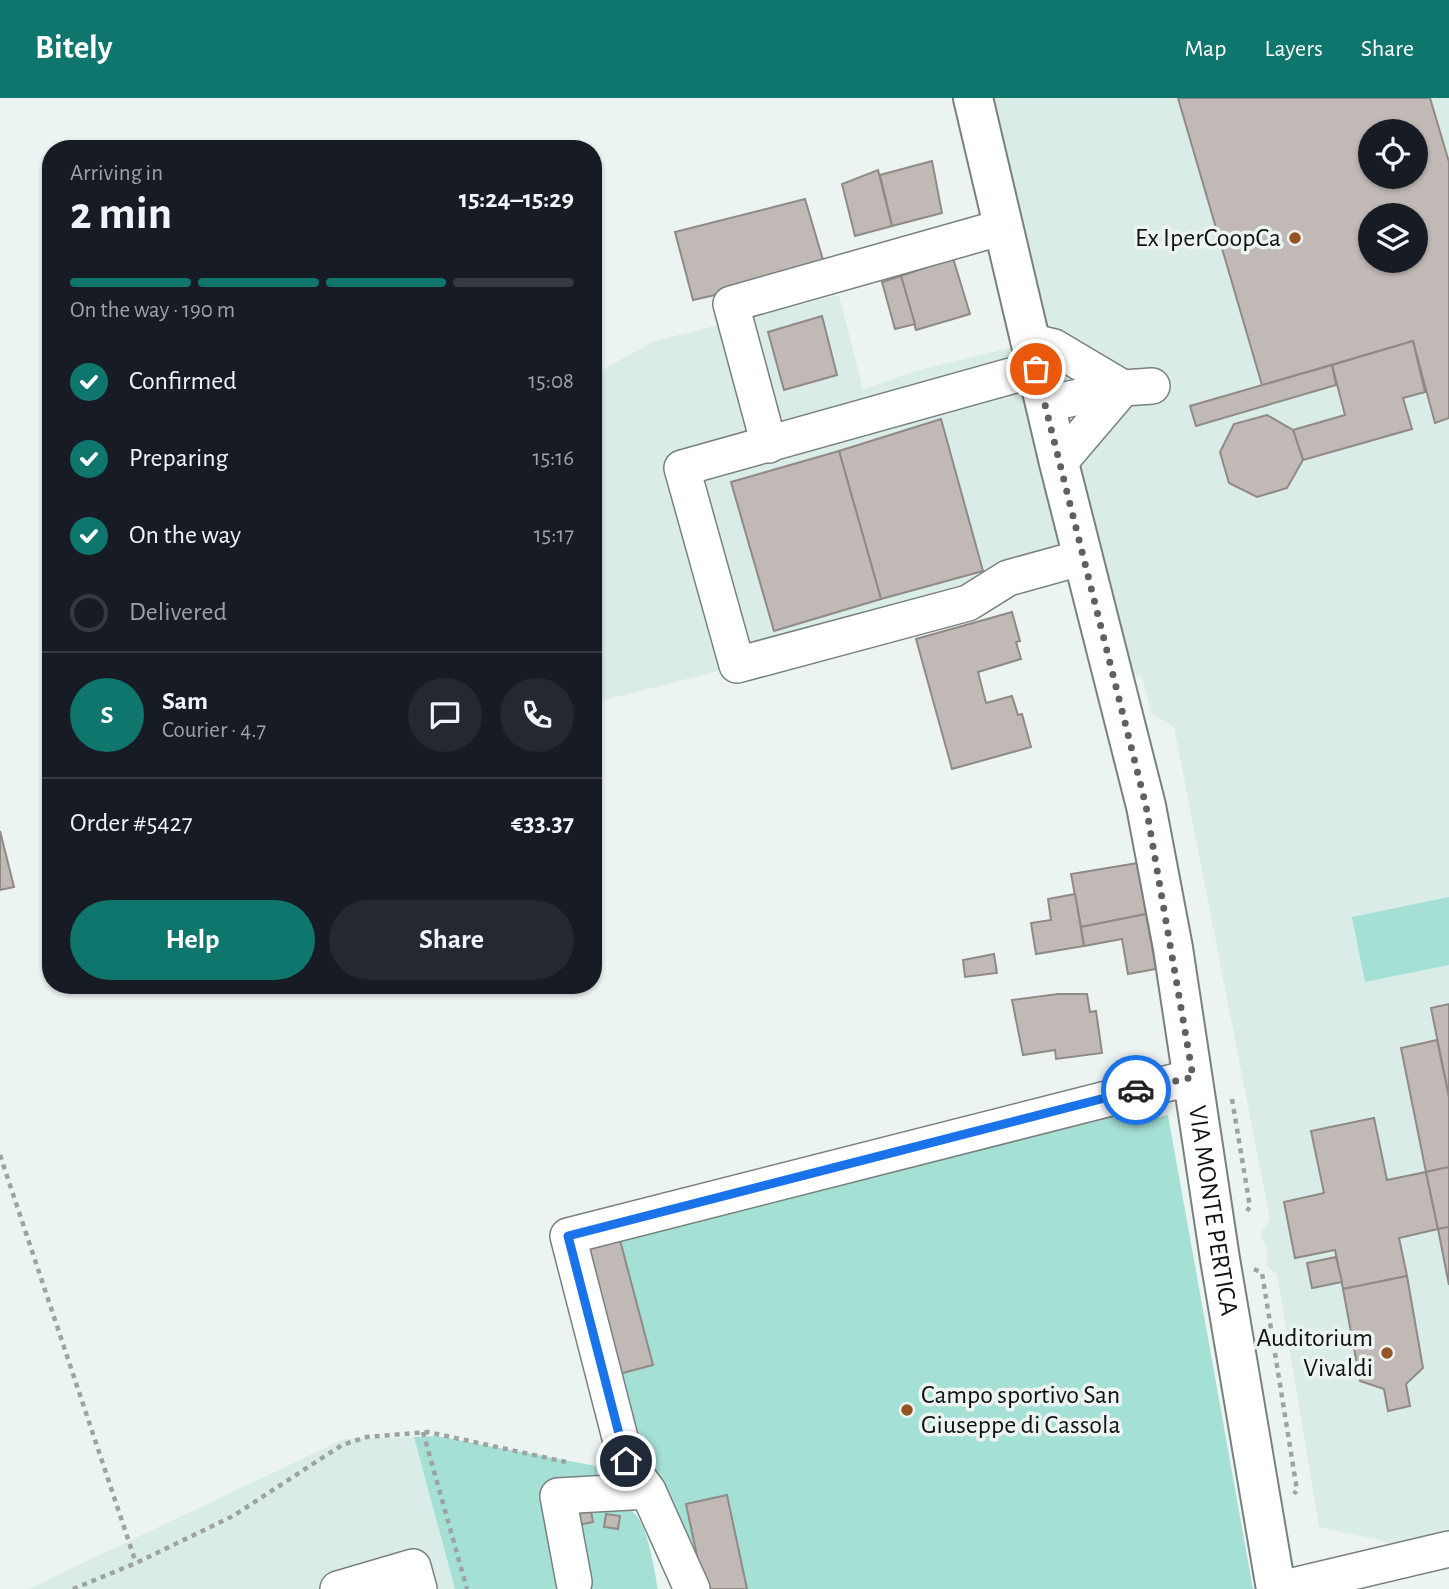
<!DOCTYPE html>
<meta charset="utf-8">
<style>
:root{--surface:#171b24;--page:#242831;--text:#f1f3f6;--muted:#9ea1a6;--line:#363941;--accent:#0f766e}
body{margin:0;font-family:"Alegreya Sans",sans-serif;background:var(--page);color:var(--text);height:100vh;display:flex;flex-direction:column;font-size:26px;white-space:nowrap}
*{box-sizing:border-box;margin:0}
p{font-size:23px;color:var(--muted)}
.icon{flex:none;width:38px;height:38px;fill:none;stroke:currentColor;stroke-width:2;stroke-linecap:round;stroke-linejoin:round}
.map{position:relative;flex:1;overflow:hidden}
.details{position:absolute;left:42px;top:42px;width:560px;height:854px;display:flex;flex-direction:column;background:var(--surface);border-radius:28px;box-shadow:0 2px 5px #0004}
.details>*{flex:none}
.controls{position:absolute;left:1358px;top:21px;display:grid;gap:14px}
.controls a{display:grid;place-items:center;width:70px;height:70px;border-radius:50%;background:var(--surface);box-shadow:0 2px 5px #0004;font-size:35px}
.pin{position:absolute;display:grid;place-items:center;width:60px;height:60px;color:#fff;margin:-30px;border:4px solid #fff;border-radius:50%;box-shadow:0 2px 7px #0007}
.courier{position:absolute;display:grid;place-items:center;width:70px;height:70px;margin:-35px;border:5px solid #1a73e8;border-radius:50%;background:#fff;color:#222;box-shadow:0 2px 9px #0007}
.head em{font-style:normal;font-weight:700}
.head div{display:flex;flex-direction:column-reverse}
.head{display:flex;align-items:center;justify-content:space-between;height:119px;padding:0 28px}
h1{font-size:46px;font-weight:700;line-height:52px}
.bar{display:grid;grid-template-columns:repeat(4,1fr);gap:10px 7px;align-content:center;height:84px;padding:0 28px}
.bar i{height:9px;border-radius:5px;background:var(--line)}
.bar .current{background:var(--accent)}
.bar p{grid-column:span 4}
.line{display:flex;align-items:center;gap:18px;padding:0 28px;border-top:2px solid var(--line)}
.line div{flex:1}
.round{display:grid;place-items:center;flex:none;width:74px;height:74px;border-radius:37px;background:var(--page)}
ol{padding:0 28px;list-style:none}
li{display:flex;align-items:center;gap:21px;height:77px}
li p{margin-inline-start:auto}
li .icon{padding:7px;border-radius:50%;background:var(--accent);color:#fff;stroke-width:4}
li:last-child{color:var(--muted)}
li i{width:38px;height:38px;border:4px solid var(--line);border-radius:50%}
.button{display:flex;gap:14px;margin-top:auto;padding:14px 28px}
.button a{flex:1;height:80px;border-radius:42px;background:var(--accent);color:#fff;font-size:28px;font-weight:700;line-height:80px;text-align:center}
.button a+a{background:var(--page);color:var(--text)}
header{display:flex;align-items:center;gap:42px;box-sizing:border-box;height:98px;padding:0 35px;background:var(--accent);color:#fff}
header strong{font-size:33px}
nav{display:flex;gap:38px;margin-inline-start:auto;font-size:24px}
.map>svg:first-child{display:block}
.built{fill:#daece8;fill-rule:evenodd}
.green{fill:#a5e0d5}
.building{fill:#c0b9b5;stroke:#908a87;stroke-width:2;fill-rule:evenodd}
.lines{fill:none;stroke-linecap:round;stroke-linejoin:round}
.minor-casing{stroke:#79817f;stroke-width:38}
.major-casing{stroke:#79817f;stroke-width:42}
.path{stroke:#9da3a1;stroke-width:4.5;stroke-dasharray:5 5;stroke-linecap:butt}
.minor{stroke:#fff;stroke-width:35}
.major{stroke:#fff;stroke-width:38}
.done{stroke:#5d6160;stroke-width:7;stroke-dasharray:0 12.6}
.route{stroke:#1a73e8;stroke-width:9}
.poi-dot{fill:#965324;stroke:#ecf4f2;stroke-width:2.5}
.labels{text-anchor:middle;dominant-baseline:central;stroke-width:7;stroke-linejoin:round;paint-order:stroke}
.poi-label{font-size:26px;fill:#101212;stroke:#ecf4f2;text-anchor:end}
.street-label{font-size:26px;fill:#101212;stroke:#ecf4f2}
</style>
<header>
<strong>Bitely</strong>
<nav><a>Map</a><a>Layers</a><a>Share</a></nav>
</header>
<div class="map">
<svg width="1449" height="1491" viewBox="0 0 1449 1491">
<rect width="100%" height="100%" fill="#ecf4f2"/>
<g class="built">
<path d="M988,0h461v1434l-48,13 -82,-18 -42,-253 -12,-9 3,-5 -2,-13 -6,-12 10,-16 -96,-492 -23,-14 -9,-38 -16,3zM1370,33h46v46h-46zM1370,117h46v46h-46z"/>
<path d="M839,197l24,95 48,-18 106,-26 52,219 -202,68 -274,70v-328l61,-34z"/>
<path d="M414,1339l41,152h-427l316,-150z"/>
</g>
<g class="green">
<path d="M1449,799v68l-84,17 -13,-65z"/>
<path d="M1105,1002l24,13 2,10 37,-8 85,474h-567l-31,-121 -13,-7 -60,-210z"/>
<path d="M436,1338l160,30 6,41c9,0 19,-1 28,3 18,9 24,61 28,79h-203l-41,-152z"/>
</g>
<g class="building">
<path d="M1178,0h252l19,64v256l-14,5 -22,-82 -151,44zM1370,33h46v46h-46zM1370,117h46v46h-46z"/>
<path d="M932,63l10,52 -50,13 -12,-51z"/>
<path d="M878,72l14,56 -37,10 -13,-52z"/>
<path d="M805,101l21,71 -133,30 -18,-68z"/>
<path d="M953,160l17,56 -54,16 -15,-54z"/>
<path d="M901,178l14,48 -20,5 -13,-47z"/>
<path d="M822,218l15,59 -53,15 -16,-58z"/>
<path d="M1413,243l12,51 -22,6 9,31 -109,31 -10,-30 52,-15 -13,-50z"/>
<path d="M1332,267l4,20 -140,41 -6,-20z"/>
<path d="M1267,317l26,15 10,30 -16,28 -30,9 -28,-14 -9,-31 14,-28z"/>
<path d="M941,321l42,152 -102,28 -42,-148z"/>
<path d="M839,353l42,148 -107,32 -43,-149z"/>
<path d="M1012,514l8,29 -4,1 5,17 -43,13 8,31 26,-7 6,19 4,-1 9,33 -79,22 -36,-130z"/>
<path d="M0,733l14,56 -14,3z"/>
<path d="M1138,765l8,51 -65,13 -10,-53z"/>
<path d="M1075,796l9,52 -48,8 -5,-31 20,-3 -3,-21z"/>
<path d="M1146,816l10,55 -28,5 -6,-35 -38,7 -3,-19z"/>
<path d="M994,856l3,19 -32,4 -2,-17z"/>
<path d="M1058,896h29l3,18 6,-1 6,42 -46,6 -1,-9 -32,5 -11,-55z"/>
<path d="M1449,906v93l-18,-89z"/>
<path d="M1437,942l12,57v70l-23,5 -25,-124z"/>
<path d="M1374,1020l13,62 39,-8 12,57 -39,9 8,38 -64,13 -8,-39 -40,8 -11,-56 40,-9 -13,-62z"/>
<path d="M1449,1069v60l-11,2 -12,-57z"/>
<path d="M1449,1129v58l-11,-56z"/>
<path d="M620,1142l33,125 -38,10 -33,-124z"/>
<path d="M1336,1159l6,25 -30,6 -5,-25z"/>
<path d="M1407,1178l16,92 -17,16 4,22 -22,5 -4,-22 -24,-8 -17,-92z"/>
<path d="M727,1397l20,94h-43l-18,-85z"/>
<path d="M591,1413l2,11 -19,4 -2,-12z"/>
<path d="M606,1416l14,2 -2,13 -14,-2z"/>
</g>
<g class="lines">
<g class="minor-casing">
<g id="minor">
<path d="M1029,243l25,6 69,41"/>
<path d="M1036,271l-354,99 55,197 231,-62 40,-25 76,-21"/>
<path d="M1045,306l78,-16 29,-2"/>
<path d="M769,347l-38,-141 272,-77"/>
<path d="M1059,365l64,-75"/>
<path d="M574,1484l-16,-86 90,-5"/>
<path d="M338,1491l75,-22 6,22"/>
<path d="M692,1491l-44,-98 -22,-30 -58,-225 625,-159"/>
<path d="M1280,1491l169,-40"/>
</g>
</g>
<g class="major-casing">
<g id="major">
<path id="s1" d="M973,0l86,365 87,343 27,142 47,311 56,330"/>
</g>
</g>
<g class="path">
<path d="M1232,1001l18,108 -3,4"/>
<path d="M0,1057l136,408"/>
<path d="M1254,1171l8,4 35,217 -3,4"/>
<path d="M423,1334l44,157"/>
<path d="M73,1491l63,-26 97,-47 109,-71 25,-8 61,-5 138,30"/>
</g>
<use href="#minor" class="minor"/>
<use href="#major" class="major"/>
</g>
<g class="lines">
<path class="done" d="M1036,271l110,437 47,271 -57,13"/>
<path class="route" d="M626,1363l-58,-225 568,-146"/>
</g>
<g class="poi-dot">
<circle cx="1295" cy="140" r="7"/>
<circle cx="1387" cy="1255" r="7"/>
<circle cx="907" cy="1312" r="7"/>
</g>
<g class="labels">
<g class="poi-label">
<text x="1281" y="140">Ex IperCoopCa</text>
<text x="1373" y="1240">Auditorium<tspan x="1373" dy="30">Vivaldi</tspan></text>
<text x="921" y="1297" text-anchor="start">Campo sportivo San<tspan x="921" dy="30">Giuseppe di Cassola</tspan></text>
</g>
<g class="street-label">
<text stroke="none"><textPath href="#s1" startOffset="1139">VIA MONTE PERTICA</textPath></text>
</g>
</g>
</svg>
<div class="controls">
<a><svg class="icon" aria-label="locate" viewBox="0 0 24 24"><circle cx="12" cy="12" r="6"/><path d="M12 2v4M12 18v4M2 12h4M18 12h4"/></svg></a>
<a><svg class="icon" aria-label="layers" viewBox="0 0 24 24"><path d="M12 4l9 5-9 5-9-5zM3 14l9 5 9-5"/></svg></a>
</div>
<div class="pin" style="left:1036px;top:271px;background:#ea580c"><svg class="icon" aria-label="bag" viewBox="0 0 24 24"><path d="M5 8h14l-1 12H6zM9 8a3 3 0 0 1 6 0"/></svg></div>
<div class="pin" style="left:626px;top:1363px;background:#1f2937"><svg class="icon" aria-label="home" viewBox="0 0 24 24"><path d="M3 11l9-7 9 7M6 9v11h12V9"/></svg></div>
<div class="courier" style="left:1136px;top:992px"><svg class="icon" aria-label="car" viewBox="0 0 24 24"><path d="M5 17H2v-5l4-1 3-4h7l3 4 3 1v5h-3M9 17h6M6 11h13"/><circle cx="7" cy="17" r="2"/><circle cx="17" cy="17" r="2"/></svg></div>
<section class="details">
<div class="head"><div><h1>2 min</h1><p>Arriving in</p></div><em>15:24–15:29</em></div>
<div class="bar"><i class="current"></i><i class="current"></i><i class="current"></i><i></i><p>On the way · 190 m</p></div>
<ol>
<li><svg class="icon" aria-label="check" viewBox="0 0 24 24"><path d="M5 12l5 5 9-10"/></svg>Confirmed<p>15:08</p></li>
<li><svg class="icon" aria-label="check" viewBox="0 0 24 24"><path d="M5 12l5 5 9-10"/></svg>Preparing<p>15:16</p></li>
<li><svg class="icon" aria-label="check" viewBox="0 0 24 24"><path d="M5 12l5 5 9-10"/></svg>On the way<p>15:17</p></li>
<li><i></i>Delivered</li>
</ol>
<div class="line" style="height:126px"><b class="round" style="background:var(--accent);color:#fff">S</b><div><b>Sam</b><p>Courier · 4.7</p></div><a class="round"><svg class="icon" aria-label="chat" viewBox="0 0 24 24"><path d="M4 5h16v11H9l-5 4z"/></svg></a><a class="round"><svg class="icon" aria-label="phone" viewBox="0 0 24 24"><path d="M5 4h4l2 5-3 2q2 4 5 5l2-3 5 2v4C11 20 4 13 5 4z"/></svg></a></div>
<div class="line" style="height:91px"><div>Order #5427</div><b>€33.37</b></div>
<div class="button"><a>Help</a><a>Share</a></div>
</section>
</div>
